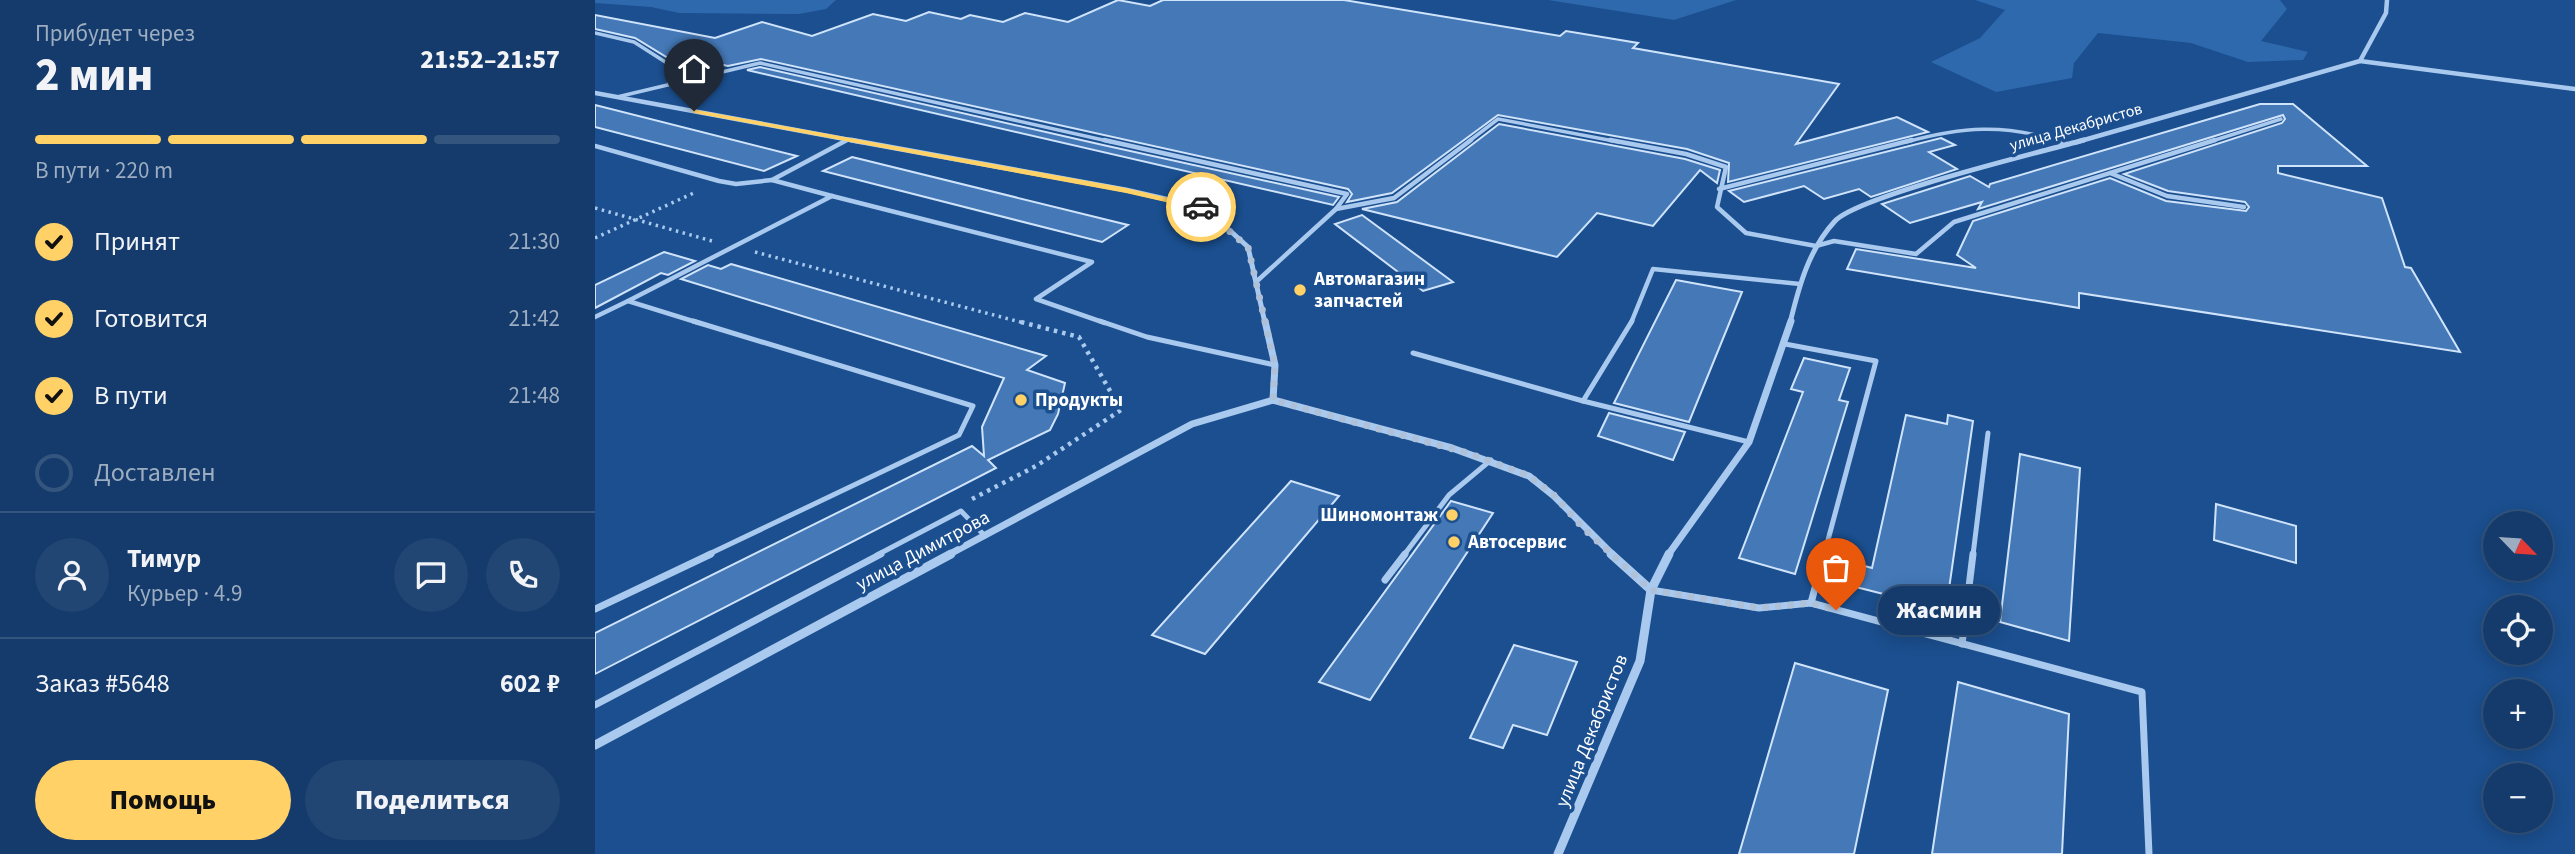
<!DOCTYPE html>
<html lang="ru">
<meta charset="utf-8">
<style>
:root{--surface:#143b6b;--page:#214673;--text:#f1f3f6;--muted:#9dadc1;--line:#33557e;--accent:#ffd166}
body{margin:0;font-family:"Source Sans 3",sans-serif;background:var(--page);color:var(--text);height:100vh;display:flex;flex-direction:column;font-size:26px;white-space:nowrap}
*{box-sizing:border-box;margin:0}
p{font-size:23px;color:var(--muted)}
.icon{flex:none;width:38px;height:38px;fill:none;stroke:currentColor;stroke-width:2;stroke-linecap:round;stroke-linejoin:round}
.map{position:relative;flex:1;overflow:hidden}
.drawer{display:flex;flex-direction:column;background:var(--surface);width:595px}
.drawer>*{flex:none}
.needle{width:46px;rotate:115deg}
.buttons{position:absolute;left:1888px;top:511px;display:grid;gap:14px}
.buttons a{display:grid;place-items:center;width:70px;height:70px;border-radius:50%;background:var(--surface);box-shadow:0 4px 18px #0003,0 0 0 2px var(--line);font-size:35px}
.pin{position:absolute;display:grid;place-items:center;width:60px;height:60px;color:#fff;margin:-72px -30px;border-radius:50% 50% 50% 0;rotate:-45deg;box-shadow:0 0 7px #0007}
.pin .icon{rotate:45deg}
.courier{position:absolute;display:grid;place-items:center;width:70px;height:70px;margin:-35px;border:5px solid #ffd166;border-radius:50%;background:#fff;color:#222;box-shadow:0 2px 9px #0007}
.bubble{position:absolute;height:49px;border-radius:24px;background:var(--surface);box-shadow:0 4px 18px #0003,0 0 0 2px var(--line);font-size:23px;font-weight:800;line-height:49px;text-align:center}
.headline em{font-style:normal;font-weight:800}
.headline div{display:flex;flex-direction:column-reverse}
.headline{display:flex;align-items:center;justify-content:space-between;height:119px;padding:0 35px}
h1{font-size:46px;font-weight:800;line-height:52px}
.bar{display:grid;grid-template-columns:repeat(4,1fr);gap:10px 7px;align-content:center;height:84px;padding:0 35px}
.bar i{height:9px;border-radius:5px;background:var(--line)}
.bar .active{background:var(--accent)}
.bar p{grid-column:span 4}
.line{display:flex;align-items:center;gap:18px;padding:0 35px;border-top:2px solid var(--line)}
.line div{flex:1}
.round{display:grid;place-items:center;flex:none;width:74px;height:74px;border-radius:37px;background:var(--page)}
ol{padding:0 35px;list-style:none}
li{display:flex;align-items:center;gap:21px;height:77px}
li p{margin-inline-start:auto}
li .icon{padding:7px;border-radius:50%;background:var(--accent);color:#111;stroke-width:4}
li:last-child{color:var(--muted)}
li i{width:38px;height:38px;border:4px solid var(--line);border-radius:50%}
.primary-button{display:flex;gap:14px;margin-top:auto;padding:14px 35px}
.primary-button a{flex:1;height:80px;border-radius:42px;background:var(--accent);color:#111;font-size:28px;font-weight:800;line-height:80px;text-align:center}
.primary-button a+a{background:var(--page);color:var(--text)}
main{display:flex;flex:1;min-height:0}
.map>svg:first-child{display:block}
.green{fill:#2e69ad}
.building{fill:#4478b7;stroke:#cfe3fa;stroke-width:2}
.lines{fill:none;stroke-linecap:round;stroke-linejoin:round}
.path-far1{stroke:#a9c9ee;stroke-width:3.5;stroke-dasharray:2.5 4.5;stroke-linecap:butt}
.path{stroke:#a9c9ee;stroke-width:4.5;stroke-dasharray:3.5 5;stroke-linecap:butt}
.service-far3{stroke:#a9c9ee;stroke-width:3.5}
.service-far2{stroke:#a9c9ee;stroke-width:4.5}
.service-far1{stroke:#a9c9ee;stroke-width:5}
.service{stroke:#a9c9ee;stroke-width:7}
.minor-far3{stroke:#a9c9ee;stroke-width:4.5}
.minor-far2{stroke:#a9c9ee;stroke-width:5}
.minor-far1{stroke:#a9c9ee;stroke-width:7}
.minor{stroke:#a9c9ee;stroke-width:9}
.route{fill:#ffd166}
.done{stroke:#afc1d8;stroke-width:7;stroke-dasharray:0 12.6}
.poi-dot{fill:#ffd166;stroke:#1b4f8f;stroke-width:2.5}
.labels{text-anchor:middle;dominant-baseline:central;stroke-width:7;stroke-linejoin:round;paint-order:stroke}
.far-street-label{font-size:16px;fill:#fff;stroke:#1b4f8f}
.poi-label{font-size:19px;font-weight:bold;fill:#fff;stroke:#1b4f8f;text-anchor:start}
.street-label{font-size:19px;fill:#fff;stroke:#1b4f8f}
</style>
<main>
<section class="drawer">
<div class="headline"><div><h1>2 мин</h1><p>Прибудет через</p></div><em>21:52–21:57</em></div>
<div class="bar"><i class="active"></i><i class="active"></i><i class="active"></i><i></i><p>В пути · 220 m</p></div>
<ol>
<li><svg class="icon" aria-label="check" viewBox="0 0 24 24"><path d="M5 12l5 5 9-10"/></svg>Принят<p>21:30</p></li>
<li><svg class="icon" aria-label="check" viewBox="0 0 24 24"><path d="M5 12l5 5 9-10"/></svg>Готовится<p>21:42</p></li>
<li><svg class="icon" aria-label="check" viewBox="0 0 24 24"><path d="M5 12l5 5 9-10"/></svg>В пути<p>21:48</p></li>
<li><i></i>Доставлен</li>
</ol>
<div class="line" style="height:126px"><a class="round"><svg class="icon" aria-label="person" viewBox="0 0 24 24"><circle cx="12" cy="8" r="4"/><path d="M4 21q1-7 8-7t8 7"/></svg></a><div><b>Тимур</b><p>Курьер · 4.9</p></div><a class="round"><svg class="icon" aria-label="chat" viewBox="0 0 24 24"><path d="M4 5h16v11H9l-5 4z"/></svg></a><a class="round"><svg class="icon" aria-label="phone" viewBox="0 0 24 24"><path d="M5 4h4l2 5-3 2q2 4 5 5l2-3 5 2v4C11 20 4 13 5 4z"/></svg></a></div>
<div class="line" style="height:91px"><div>Заказ #5648</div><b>602 ₽</b></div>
<div class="primary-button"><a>Помощь</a><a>Поделиться</a></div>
</section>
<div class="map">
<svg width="1980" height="854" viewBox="0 0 1980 854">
<rect width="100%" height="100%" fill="#1b4f8f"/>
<g class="green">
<path d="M0,0h241l-10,9 -27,5 -120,-1 -28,-6 -56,-4z"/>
<path d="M953,0h188l-62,20z"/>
<path d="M1380,0h305l7,9 -26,32 47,11 -5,8 -55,2 -57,-19 -93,-10 -24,30 -2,15 -76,14 -65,-30 49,-24 25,-28z"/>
</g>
<g class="building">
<path d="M523,0l32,6 13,-6h181l216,36 6,-5 72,12 -5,5 206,36 -43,60 101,-27 31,15 -200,50 1,-19 -42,-14 -189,-34 -106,78 -45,9 5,-8 -4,-5 -587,-130 -33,7 -24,-5 -12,4 -24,-7 -33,-20 -40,-9v-14l120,23 47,-16 50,14 61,-22 33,7 23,-9 32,7 9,-4 33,7 22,-9 43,9z"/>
<path d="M165,67l343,78 236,52 -6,8 -586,-135z"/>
<path d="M1665,104h33l74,62h-89v7l104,25 23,69 6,1 49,84 -381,-59v15l-232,-39 9,-20 120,19 -19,-13 16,-34 137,-43 56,23 80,10 3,-4 -4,-5 -77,-11 -44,-17 158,-51 3,-4 -2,-4 -305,94 4,-7 -72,21 -28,-19 88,-28 19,11 1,-3z"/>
<path d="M0,105l202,51 -33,15 -169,-44z"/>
<path d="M904,124l186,35 35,11 -3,13 -17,-13 -47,56 -56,-13 -40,44 -195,-48 35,-7z"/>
<path d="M1346,138l14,7 -26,7 28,17 -86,28 -12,-8 -35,10 -20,-13 -60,16 -15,-11z"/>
<path d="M257,157l276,68 -26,17 -279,-71z"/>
<path d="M767,215l91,67 -30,9 -88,-67z"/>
<path d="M69,252l31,9 -27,14 -7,-2 -66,35v-23z"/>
<path d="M136,264l315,92 -19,14 38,13 -7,31 -8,16 -62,30 8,8 -401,206v-41l377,-187 12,10 -2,-29 22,-49 -323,-99 27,-14 13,4z"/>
<path d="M1081,280l66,12 -53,130 -75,-19z"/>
<path d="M1209,358l46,10 -11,32 9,2 -53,172 -56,-16 64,-166 -12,-3z"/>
<path d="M1014,413l76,19 -12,28 -75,-24z"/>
<path d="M1311,415l41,9 1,-9 25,6 -27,189 -94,-24 5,-22 15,4z"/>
<path d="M1425,454l60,14 -11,173 -69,-19z"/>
<path d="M696,481l48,15 -134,158 -53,-19z"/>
<path d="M856,501l42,12 -123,187 -51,-18z"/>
<path d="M1621,504l80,22v37l-82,-23z"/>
<path d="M919,645l63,17 -30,73 -34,-10 -10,23 -33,-10z"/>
<path d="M1200,663l93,27 -34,164h-115z"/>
<path d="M1363,682l111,32 -7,140h-130z"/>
</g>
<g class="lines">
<g class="path-far1">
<path d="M0,208l117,33"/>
<path d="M0,238l101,-46"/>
<path d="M160,252l269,71"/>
</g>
<path class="path" d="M377,499l64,-33 85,-56 -42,-73 -62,-16"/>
<g class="service-far3">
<path d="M0,33l39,9 36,23 -1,18"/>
<path d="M22,97l143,-34 352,79"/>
<path d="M248,142l5,-3"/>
<path d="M873,142l30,-23 121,23"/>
<path d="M1311,142c55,-15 99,-19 154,0"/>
<path d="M1614,142l72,-23"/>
</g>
<g class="service-far2">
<path d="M509,140l243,54 -11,15"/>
<path d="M1015,140l76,14 40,13 -9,40 29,26 70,13 18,-5 82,13 38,-32 261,-82"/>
<path d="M1460,140l12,4"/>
<path d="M0,146l124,35 17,3 36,-4"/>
<path d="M1515,173l57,23 77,11"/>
<path d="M1124,189l193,-49"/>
<path d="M237,196l260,66 -56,37 69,24"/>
<path d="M661,282l80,-73 58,-11 77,-58"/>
<path d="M0,317l33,-16"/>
<path d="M104,323l-71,-22 204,-105 -60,-16 75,-40"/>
<path d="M1036,323l22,-54 147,15"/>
</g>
<g class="service-far1">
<path d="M98,321l280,85 -14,29 -252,120"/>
<path d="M505,321l47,16 128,28"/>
<path d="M1190,344l91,17 -52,194"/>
<path d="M818,353l170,48 166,41"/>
<path d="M988,401l49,-80"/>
<path d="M282,555l84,-44 24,25"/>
<path d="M809,555l45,-60 42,-35"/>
<path d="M1378,555l15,-122"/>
</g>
<g class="service">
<path d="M790,580l20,-26"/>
<path d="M1056,590l108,18 52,-5 331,89 7,162"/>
<path d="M1216,603l13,-49"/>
<path d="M0,609l116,-55"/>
<path d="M1367,644l11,-90"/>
<path d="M0,705l286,-151"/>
</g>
<g class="minor-far3">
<path d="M1765,61l215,28"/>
<path d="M0,93l266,49"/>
<path d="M1482,142l283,-81 26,-48 1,-13"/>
</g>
<g class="minor-far2">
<path d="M256,140l275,50 79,18 43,39 17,76"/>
<path d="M1195,323c9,-37 19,-74 45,-102 23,-25 206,-69 249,-81"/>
</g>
<g class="minor-far1">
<path d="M670,321l10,44 -2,35"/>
<path d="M678,400l179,48 77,28 25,20 59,59"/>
<path d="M353,555l244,-131 81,-24"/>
<path d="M1073,555l81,-113 42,-121"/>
</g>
<g class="minor">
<path d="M1056,590l18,-36"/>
<path d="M0,745l356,-191"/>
<path d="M963,854l82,-193 11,-71 -40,-36"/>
</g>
</g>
<path class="route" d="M96,109l435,79 80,19 -5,3 -75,-17 -432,-80z"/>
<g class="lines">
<path class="done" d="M606,207l47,40 27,118 -2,35 198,54 58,22 26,20 28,32 68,62 108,18 52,-5 25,7"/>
</g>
<g class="poi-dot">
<circle cx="705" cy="290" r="7"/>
<circle cx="426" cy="400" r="7"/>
<circle cx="857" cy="515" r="7"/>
<circle cx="859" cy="542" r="7"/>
</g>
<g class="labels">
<g class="far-street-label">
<text transform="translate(1481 127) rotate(-16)">улица Декабристов</text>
</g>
<g class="poi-label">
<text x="719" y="279">Автомагазин<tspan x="719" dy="22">запчастей</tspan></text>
<text x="440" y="400">Продукты</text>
<text x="843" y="515" text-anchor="end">Шиномонтаж</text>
<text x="873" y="542">Автосервис</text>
</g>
<g class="street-label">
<text transform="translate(328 551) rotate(-28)">улица Димитрова</text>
<text transform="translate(997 731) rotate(-68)">улица Декабристов</text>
</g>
</g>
</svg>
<div class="buttons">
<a><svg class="needle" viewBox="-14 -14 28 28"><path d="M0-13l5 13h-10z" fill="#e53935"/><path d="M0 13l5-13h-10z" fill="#9dadc1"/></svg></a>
<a><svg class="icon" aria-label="locate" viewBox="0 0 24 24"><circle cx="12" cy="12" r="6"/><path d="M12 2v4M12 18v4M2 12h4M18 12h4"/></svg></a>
<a>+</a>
<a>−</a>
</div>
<div class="pin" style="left:1241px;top:610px;background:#ea580c"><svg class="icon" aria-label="bag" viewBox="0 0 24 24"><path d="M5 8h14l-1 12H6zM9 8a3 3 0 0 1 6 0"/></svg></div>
<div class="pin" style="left:99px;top:111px;background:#1f2937"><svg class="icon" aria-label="home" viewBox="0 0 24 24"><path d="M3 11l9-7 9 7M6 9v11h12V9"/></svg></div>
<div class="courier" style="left:606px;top:207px"><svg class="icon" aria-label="car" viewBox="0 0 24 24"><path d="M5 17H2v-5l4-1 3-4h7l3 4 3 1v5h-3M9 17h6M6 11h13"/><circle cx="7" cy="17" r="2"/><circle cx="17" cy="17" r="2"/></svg></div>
<div class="bubble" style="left:1283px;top:586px;width:122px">Жасмин</div>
</div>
</main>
